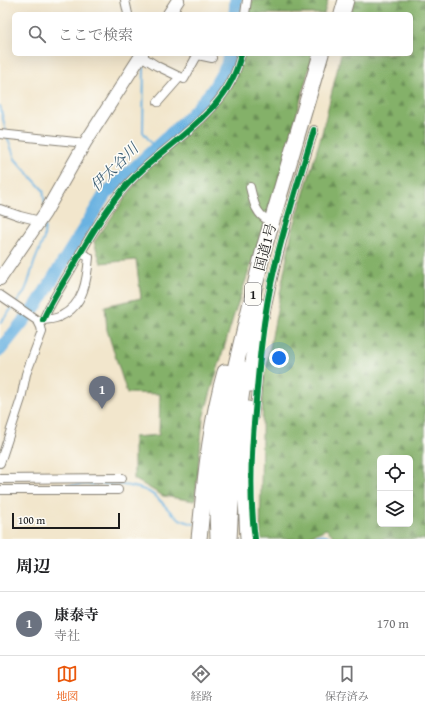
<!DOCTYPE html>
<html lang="ja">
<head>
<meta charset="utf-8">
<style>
	:root { --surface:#fff; --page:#f2f2f2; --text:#202124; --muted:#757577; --line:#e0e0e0; --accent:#ea580c }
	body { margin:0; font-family:"Gentium Book Plus","Noto Serif JP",serif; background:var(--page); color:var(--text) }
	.controls { position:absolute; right:12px; bottom:12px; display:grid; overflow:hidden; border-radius:6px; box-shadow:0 4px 16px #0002 }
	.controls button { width:36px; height:36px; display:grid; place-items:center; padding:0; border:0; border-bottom:1px solid var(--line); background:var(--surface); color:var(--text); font:20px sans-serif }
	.scale { position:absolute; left:12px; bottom:10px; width:108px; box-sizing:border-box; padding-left:4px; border:2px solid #1c1c1c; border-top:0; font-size:11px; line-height:14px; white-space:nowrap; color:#1c1c1c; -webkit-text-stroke:3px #fdfcf7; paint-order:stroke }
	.you { position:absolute; left:279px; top:358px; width:14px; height:14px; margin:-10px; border:3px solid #fff; border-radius:50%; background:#1a73e8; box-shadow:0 0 0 6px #1a73e833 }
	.badge { display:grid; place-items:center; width:26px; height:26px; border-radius:50%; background:var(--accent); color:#fff; font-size:13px; font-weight:700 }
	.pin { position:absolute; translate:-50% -33px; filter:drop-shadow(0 1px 2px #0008) }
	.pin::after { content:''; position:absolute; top:21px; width:14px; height:12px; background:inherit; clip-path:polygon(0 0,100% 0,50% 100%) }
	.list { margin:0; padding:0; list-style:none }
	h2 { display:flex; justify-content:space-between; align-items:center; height:52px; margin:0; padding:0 16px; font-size:17px }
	h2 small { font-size:13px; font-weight:400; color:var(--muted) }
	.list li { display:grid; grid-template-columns:26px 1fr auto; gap:12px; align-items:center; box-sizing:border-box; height:64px; padding:0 16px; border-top:1px solid var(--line) }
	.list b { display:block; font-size:15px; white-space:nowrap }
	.list p { margin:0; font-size:13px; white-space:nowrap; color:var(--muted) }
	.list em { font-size:13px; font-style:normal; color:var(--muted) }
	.icon { flex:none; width:22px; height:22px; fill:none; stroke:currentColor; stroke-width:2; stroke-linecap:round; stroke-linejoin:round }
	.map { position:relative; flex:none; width:425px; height:539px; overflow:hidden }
	.search { position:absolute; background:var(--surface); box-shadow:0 4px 16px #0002; left:12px; right:12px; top:12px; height:44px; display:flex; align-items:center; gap:10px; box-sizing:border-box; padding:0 14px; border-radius:6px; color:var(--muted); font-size:15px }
	.sheet { height:116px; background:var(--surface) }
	nav { display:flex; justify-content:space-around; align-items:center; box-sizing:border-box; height:56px; border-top:1px solid var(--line); background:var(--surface); font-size:11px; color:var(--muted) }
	nav a { display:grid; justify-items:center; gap:2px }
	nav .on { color:var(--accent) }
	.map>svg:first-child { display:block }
	.forest { fill:url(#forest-firs); stroke:#506642; fill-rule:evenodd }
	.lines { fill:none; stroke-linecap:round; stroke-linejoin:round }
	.stream { stroke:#6ab2e1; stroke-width:2 }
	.river { stroke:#6ab2e1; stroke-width:13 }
	.street-casing { stroke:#878174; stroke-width:10 }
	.secondary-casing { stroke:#878174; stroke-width:14 }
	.highway-casing { stroke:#878174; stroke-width:17 }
	.street { stroke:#fff; stroke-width:8 }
	.secondary { stroke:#fff; stroke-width:12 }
	.highway { stroke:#fff; stroke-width:15 }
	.cycleway-casing { stroke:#fdfcf7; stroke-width:8 }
	.cycleway { stroke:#00873e; stroke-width:6 }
	.labels { text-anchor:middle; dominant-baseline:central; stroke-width:3; stroke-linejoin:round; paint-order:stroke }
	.shield { fill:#fdfcf7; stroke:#605f5e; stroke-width:1 }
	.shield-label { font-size:13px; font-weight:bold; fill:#1c1c1c }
	.street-label { font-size:14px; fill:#1c1c1c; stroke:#fdfcf7 }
	.water-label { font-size:15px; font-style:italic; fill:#3f6075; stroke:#fdfcf7 }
</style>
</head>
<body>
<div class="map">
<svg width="425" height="539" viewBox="0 0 425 539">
	<defs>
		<pattern id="forest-firs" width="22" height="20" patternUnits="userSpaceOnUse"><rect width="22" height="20" fill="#84b169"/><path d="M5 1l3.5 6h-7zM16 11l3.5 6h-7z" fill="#6b8f56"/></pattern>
	</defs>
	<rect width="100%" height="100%" fill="#fdfcf7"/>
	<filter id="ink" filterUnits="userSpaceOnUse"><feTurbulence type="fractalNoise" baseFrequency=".025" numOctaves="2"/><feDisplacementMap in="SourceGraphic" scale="8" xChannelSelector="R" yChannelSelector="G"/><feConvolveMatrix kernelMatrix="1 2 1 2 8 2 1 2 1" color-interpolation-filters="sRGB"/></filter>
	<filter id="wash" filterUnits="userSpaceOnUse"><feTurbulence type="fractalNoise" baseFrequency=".012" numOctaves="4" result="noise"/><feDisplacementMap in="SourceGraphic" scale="16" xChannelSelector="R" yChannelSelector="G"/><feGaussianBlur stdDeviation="0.9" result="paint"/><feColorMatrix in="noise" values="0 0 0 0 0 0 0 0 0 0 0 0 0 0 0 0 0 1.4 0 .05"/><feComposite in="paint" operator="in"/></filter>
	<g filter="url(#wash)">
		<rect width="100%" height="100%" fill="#f2e6cc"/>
		<path class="forest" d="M252,0H328L324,14H249Z
			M354,0H425V539H337L326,529L303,539H260L263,384L291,236L322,133L341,54H411V14H351ZM380,458H410V524H380Z
			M237,54H313L276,191L233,318L203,418L195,501L163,496L134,479V437L159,435L160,394L127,393L107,330L105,306L141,298L136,260L101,263L94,242L147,167L197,123L232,75Z"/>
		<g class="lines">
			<path class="stream" d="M144,63L143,132L155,148
				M0,106L6,132
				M7,136L15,159L43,190L45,204
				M16,303L24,293L28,283L34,263L44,238L45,222
				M0,323L13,307
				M51,486C76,485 127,480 149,492C163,500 166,510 177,517C181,521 188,522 194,524
				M310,539C319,535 324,532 333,539"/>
			<path class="river" d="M235,14L236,0
				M0,350L38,303L104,196L190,116L212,91L227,65L229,54"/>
		</g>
	</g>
	<g filter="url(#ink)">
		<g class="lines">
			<g class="street-casing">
				<path id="street" d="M125,0L128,14
					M245,14L247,0
					M198,55L212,58
					M141,56L157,66L184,79L198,54
					M158,102L180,77
					M0,134L85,143
					M250,187C253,199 255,214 268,220
					M0,209L20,216L40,221
					M0,295L38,321L41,327L42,332L26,374L21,399L0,463
					M265,316C277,253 295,192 314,130
					M43,320C50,304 60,288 69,273C85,245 100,218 120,193C157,146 228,118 241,54
					M39,321C46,319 54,320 61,316C84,305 87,280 89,257L80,253
					M254,418L258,378
					M0,479L122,478
					M0,490H118"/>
			</g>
			<g class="secondary-casing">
				<path id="secondary" d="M169,14L178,0
					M0,279L45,213L85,143L142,54"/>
			</g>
			<g class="highway-casing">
				<path id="highway" d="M342,14L346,0
					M251,384L259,306
					M199,539C205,483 209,427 225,372
					M218,539L217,512L221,447L230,390L264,248L321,54
					M229,539L234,448L245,369
					M248,539L245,478V443L248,409"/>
			</g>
			<use href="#street" class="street"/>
			<use href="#secondary" class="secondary"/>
			<use href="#highway" class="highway"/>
			<g class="cycleway-casing">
				<path id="cycleway" d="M43,320C50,304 60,288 69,273C85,245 100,218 120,193C157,146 228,118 241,54
					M255,539C249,497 251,454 255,412C259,364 263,316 274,270C285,223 300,176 314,130"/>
			</g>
			<use href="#cycleway" class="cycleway"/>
		</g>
	</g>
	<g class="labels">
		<rect class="shield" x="245" y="283" width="16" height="22" rx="3"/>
		<g class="shield-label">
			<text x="253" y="294">1</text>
		</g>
		<g class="street-label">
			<text transform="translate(265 247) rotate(-75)">国道1号</text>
		</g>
		<g class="water-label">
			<text transform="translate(114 167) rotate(-45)">伊太谷川</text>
		</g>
	</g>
</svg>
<div class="controls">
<button><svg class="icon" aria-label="locate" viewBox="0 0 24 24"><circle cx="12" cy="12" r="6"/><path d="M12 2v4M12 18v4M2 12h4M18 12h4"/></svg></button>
<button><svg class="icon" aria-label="layers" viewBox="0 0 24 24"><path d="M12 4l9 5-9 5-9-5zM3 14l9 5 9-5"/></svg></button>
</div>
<div class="scale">100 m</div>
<div class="you"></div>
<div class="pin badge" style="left:102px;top:409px;background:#6b7280">1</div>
<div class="search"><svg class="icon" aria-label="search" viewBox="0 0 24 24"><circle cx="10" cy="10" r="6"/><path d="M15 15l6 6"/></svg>ここで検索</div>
</div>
<section class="sheet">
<h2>周辺<small></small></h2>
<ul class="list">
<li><span class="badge" style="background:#6b7280">1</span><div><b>康泰寺</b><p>寺社</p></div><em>170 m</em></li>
</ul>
</section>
<nav>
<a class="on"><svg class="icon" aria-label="map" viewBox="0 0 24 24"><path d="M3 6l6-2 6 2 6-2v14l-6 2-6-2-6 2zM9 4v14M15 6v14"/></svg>地図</a>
<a><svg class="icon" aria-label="directions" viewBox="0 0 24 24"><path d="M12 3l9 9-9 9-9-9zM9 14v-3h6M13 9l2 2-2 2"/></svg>経路</a>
<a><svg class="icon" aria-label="saved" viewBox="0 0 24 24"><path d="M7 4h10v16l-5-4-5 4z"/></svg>保存済み</a>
</nav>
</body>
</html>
